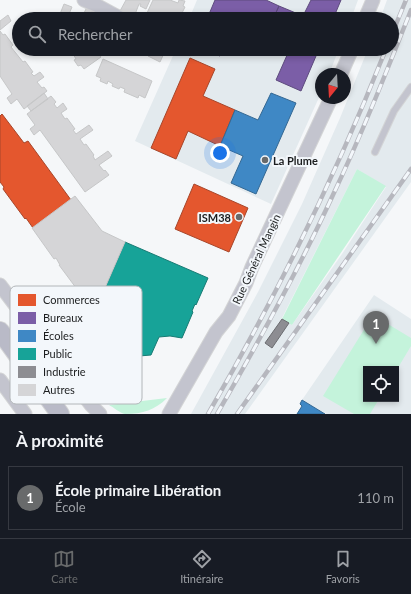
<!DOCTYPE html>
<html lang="fr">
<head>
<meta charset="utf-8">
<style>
	:root { --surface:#171b24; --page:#20242c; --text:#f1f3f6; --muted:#9ea1a6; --line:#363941; --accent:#686a6b }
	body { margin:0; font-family:Lato,sans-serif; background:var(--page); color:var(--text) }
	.controls { position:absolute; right:12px; bottom:12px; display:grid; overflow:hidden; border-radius:0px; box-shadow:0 2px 6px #0003 }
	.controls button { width:36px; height:36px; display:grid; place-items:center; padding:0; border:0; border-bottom:1px solid var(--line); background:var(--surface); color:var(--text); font:20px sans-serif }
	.compass { position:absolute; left:315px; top:68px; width:36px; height:36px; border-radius:50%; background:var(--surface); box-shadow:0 2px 6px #0003; rotate:198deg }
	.you { position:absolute; left:220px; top:153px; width:14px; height:14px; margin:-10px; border:3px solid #fff; border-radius:50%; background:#1a73e8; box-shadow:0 0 0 6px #1a73e833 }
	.badge { display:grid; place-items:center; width:26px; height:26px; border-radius:50%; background:var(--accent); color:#fff; font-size:13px; font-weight:700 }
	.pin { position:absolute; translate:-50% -33px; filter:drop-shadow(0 1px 2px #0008) }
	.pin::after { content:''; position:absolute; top:21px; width:14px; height:12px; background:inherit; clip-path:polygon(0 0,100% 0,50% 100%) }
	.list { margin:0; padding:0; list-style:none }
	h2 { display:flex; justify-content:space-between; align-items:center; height:52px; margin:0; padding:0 16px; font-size:17px }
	h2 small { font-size:13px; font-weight:400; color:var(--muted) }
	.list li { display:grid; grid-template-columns:26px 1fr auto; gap:12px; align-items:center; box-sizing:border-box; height:64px; margin:0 8px 8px; padding:0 8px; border:1px solid var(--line); border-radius:0px }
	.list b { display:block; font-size:15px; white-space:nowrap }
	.list p { margin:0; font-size:13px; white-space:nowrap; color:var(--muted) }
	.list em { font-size:13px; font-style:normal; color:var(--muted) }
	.icon { flex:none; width:22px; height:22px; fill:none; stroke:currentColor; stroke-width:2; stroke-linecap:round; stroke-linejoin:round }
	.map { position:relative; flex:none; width:411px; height:414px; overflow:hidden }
	.search { position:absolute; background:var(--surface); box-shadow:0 2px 6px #0003; left:12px; right:12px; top:12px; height:44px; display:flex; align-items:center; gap:10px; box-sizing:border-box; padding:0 14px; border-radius:22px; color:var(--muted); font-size:15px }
	.sheet { height:124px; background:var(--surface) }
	nav { display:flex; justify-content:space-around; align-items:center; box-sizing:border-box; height:56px; border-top:1px solid var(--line); background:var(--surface); font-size:11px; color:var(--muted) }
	nav a { display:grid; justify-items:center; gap:2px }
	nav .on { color:var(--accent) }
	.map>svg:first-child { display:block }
	.built { fill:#e3eaee; fill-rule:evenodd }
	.green { fill:#c4f3db }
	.shops { fill:#e4572e; stroke:#a8462a }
	.offices { fill:#7b5ea7; stroke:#5e4b7e }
	.schools { fill:#3f88c5; stroke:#346893 }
	.public { fill:#17a398; stroke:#187b74 }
	.industry { fill:#8d8d92; stroke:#6b6c70 }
	.building { fill:#d5d5d7; stroke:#c6c7c8 }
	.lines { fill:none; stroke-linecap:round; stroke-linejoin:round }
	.service-casing { stroke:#d3d4d5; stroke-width:8 }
	.minor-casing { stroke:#d3d4d5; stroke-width:15 }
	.secondary-casing { stroke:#d3d4d5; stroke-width:20 }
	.service { stroke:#c3c4ce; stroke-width:6 }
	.minor { stroke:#c3c4ce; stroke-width:13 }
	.secondary { stroke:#b9bac7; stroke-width:18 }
	.rail-casing { stroke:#b6b7be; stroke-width:4.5 }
	.rail { stroke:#f3f7fb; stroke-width:3; stroke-dasharray:9; stroke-linecap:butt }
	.poi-dot { fill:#686a6b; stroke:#f3f7fb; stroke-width:1.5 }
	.labels { text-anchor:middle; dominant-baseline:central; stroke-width:4; stroke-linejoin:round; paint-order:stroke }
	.poi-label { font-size:11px; font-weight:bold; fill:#1c1e1f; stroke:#f3f7fb; text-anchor:start }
	.street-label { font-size:11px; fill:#1c1e1f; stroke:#f3f7fb }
	.key { fill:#f3f7fb; stroke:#b2b6b9; stroke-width:1 }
	.key-label { font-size:11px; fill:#1c1e1f }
</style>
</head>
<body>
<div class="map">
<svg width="411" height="414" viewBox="0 0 411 414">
	<rect width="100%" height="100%" fill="#f5f7f9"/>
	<path class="built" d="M197,0H358L351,19H189Z
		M387,0H411V182L245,414H191L258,292L302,204L340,118L368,49H392V19H380ZM357,169L386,187L342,254L292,325L282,318Z
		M176,49H339L329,74H321V93L271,204L135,141Z
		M374,295L411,319V414H326L302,400ZM366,369H396V399H366Z"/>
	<path class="green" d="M357,169L386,186L292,325L282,319Z
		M373,315L411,338V346L396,371V369H366V399H379L370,414H354L323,396Z
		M167,398C155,410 143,414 125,414C120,413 113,407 109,405Z"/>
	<path class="shops" d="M190,58L215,69L203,96L235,110L220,146L188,131L176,159L151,148Z
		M2,114L24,143L28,141L71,200L33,228L26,218L25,219L3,189L4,187L0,182V116Z
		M194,184L248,208L229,252L175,229Z"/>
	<path class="offices" d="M215,0H266L279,6L273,19H207Z
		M311,0H341L333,19H273L279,6L303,16Z
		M205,49H224L220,56Z
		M280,49H319L301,91L276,80L288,53Z"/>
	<path class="schools" d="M271,93L296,103L256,194L231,183L243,156L220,146L235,110L258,120Z
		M302,400L325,414H297L302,406L300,404Z"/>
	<path class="public" d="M125,242L208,278L196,305L195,304L192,311L193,312L182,338L170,336L159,337L151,355L127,357L113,337L110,332H109L94,313Z"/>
	<path class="industry" d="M282,319L289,323L272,348L265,343Z"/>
	<path class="building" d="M126,0H150L146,9L140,6L141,4H139L134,17L120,11Z
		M153,0H170L178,3L179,0L185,1L183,6L185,7L179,19H155L157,15H155L154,16L147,13Z
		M64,4L72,7L69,14L73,19H58Z
		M87,7L93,10L89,19H81Z
		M8,15L11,21L0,30V21Z
		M0,31L3,35L5,34L13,45L11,47L23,62L25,61L33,72L31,73L34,76L40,72L44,77L37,82L42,88L44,87L47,91L24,109L17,99L11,104L7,98L12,94L0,76Z
		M67,49H95L101,57L84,69L81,65L78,66L74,60L76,59L73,54L70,55L66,50Z
		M151,49H166L160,62L148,56Z
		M103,59L152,81L145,98L139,95L138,98L124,92L125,89L120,87L119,89L112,86L113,84L108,81L107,84L100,81L101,78L96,76Z
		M44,93L48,99L31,111L27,106Z
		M51,96L56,102L54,104L57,108L63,103L67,109L61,113L65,119L67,118L75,129L73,130L76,134L89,125L93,130L80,139L84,145L86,144L94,155L93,156L95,160L108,151L112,156L99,165L104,171L105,170L109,175L85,192L40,130L34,135L30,129L35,125L27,114Z
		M75,196L102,231L125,242L94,313L93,310L94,309L90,303L88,304L59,265H60L56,258L54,259L32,228Z"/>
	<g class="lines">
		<g class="service-casing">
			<path id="service" d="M375,152L394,111L411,87"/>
		</g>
		<g class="minor-casing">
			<path id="minor" d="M84,0L96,5L122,19
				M365,19L373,0
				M341,74L352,49
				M0,285L91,405L100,414
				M0,380L25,414
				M169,414L216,332L229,316L246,283L252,267L331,98"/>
		</g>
		<g class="secondary-casing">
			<path id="secondary" d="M0,331L60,414"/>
		</g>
		<use href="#service" class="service"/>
		<use href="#minor" class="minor"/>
		<use href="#secondary" class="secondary"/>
		<g class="rail-casing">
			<path id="rail" d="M392,34L406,0
				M208,414C276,297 336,175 386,49
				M217,414C258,343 298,271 332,197C361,136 386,73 411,10
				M237,414L411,169"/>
		</g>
		<use href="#rail" class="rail"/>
	</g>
	<g class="poi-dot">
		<circle cx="265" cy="160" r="4"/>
		<circle cx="239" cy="217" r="4"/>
	</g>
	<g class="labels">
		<g class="poi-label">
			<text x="273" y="160">La Plume</text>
			<text x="231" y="217" text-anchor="end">ISM38</text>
		</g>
		<g class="street-label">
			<text transform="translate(256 259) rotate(-65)">Rue Général Mangin</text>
		</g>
	</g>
	<rect x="10" y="286" width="132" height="118" rx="6" class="key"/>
	<rect x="18" y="294" width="18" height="12" fill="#e4572e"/>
	<rect x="18" y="312" width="18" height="12" fill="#7b5ea7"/>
	<rect x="18" y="330" width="18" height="12" fill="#3f88c5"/>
	<rect x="18" y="348" width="18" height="12" fill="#17a398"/>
	<rect x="18" y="366" width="18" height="12" fill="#8d8d92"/>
	<rect x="18" y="384" width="18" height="12" fill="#d5d5d7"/>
	<g class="key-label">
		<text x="43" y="304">Commerces</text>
		<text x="43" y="322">Bureaux</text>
		<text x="43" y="340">Écoles</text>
		<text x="43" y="358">Public</text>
		<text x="43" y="376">Industrie</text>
		<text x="43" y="394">Autres</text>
	</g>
</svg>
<div class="controls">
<button><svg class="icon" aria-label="locate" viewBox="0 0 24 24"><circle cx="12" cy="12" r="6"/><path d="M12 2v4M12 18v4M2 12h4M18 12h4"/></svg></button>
</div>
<svg class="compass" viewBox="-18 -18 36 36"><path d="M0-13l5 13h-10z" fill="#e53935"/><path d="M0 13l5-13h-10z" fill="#9ea1a6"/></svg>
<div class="you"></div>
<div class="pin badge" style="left:376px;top:344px">1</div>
<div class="search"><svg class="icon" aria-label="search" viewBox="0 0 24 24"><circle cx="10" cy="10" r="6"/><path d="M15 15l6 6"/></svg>Rechercher</div>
</div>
<section class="sheet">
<h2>À proximité<small></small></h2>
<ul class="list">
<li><span class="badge">1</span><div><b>École primaire Libération</b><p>École</p></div><em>110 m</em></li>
</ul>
</section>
<nav>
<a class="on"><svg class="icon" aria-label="map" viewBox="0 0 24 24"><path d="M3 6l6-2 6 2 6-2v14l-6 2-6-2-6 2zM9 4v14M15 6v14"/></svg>Carte</a>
<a><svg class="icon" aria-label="directions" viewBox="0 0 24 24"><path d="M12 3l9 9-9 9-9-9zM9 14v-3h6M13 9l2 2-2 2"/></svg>Itinéraire</a>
<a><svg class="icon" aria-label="saved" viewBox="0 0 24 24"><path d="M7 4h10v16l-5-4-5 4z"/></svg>Favoris</a>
</nav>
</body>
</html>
